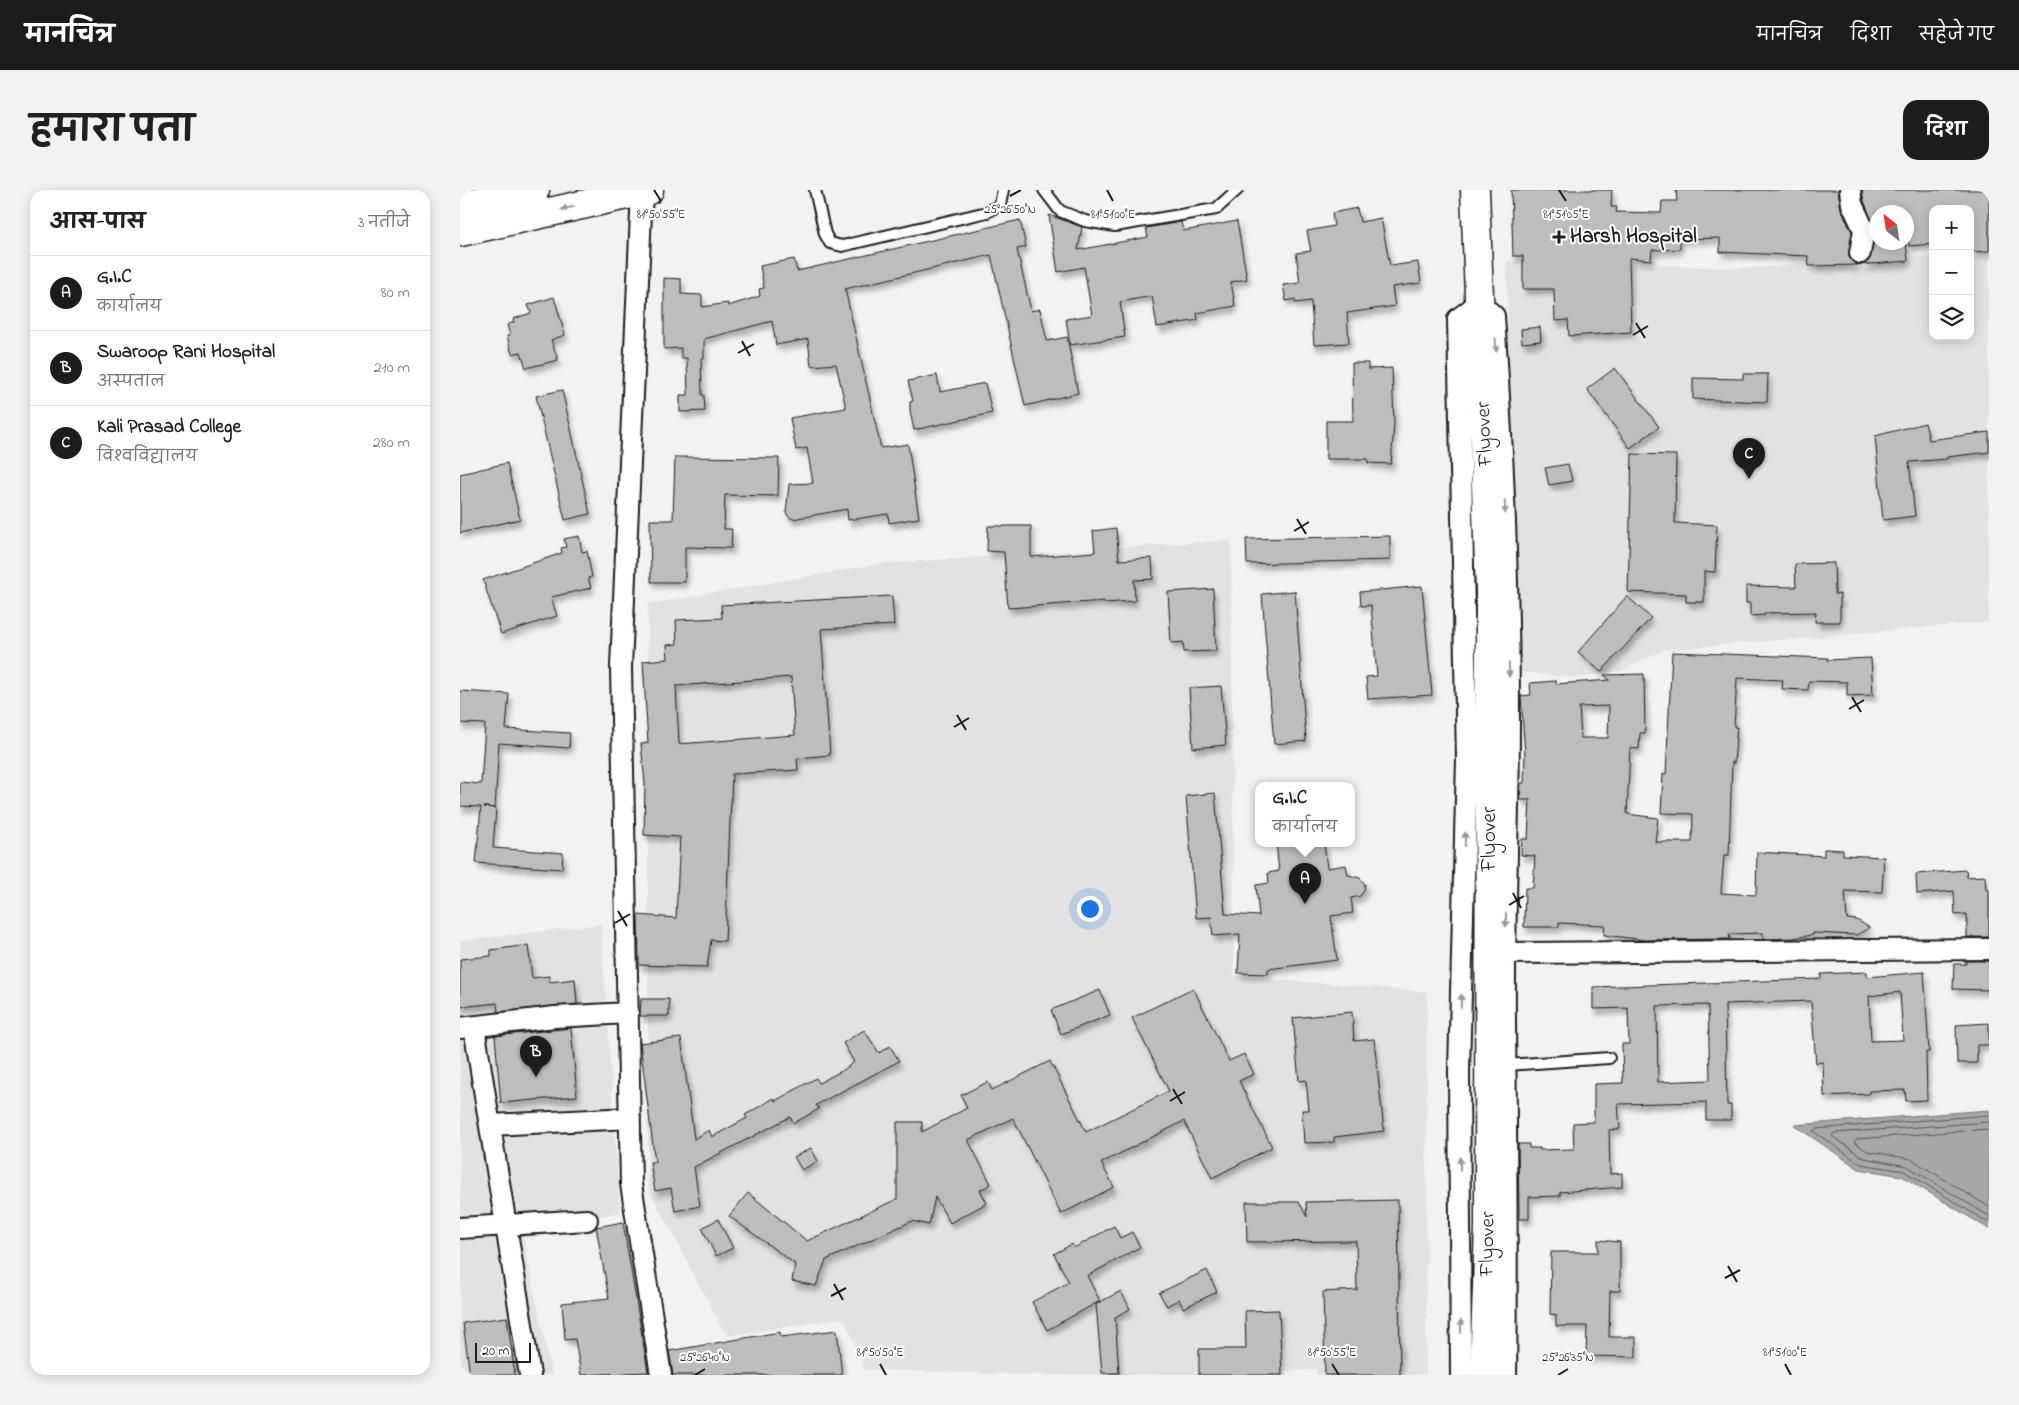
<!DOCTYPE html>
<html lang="hi">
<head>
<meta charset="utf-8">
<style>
	:root { --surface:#fff; --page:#f2f2f2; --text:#202124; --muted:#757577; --line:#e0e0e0; --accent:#1c1c1c }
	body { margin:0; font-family:"Indie Flower","Playpen Sans Deva",sans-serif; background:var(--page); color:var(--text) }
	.controls { position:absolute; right:15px; top:15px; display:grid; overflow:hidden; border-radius:10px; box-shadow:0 2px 12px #0003 }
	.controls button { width:45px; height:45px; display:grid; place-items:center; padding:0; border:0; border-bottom:1px solid var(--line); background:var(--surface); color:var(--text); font:25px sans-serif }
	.compass { position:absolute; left:1409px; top:15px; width:45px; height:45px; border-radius:50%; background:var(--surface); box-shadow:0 2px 12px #0003; rotate:330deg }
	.scale { position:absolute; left:15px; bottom:12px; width:56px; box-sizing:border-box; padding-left:5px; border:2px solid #1c1c1c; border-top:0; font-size:14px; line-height:18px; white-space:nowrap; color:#1c1c1c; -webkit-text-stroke:4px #fff; paint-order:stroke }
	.you { position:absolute; left:629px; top:718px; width:18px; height:18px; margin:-12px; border:4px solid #fff; border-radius:50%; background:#1a73e8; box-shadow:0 0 0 8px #1a73e833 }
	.badge { display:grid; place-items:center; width:32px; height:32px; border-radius:50%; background:var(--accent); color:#fff; font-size:16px; font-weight:700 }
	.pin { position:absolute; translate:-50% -41px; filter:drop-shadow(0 1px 2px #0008) }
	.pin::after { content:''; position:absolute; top:26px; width:18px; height:15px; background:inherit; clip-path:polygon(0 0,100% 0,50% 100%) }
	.popup { position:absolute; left:795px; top:592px; width:100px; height:65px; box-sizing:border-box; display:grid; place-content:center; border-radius:10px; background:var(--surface); filter:drop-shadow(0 1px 4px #0005); font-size:16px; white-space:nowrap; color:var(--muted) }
	.popup b { font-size:19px; color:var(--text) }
	.popup::after { content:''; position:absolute; left:50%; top:100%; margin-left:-10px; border:10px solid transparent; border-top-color:var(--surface) }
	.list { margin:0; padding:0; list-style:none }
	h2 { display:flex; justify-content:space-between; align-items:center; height:65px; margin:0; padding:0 20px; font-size:21px }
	h2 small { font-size:16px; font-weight:400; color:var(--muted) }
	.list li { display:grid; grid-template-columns:32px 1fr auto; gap:15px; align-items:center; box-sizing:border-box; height:75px; padding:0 20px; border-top:1px solid var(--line) }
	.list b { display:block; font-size:19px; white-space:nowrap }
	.list p { margin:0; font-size:16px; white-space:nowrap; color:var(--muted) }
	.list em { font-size:16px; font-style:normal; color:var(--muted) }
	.icon { flex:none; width:28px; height:28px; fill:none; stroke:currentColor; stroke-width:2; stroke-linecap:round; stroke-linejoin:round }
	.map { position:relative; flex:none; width:1529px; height:1185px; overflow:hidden; border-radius:15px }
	header { display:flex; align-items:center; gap:30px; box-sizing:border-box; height:70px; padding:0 25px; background:var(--accent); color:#fff }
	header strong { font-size:24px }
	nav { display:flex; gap:28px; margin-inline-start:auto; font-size:18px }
	.intro { display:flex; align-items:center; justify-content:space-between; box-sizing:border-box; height:120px; padding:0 30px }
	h1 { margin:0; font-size:35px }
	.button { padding:12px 22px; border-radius:15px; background:var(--accent); color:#fff; font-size:18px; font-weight:700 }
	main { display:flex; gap:30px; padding:0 30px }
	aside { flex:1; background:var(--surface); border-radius:15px; box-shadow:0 2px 12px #0003 }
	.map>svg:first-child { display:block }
	.built { fill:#e2e2e2 }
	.water { fill:#a8a8a8; stroke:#707070 }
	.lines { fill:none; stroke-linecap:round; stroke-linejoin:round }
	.shore { stroke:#545454; stroke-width:1 }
	.building { fill:#bdbdbd; stroke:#1c1c1c; fill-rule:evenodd; filter:url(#shadow) }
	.lane-casing { stroke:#1c1c1c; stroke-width:14 }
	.street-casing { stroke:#1c1c1c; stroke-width:24 }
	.secondary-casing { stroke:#1c1c1c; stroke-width:31 }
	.primary-casing { stroke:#1c1c1c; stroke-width:31 }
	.lane { stroke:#fff; stroke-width:10 }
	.street { stroke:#fff; stroke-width:20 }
	.secondary { stroke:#fff; stroke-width:28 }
	.primary { stroke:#fff; stroke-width:28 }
	.oneway { fill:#999 }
	.ticks { fill:none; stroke:#1c1c1c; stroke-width:2 }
	.poi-dot { fill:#1c1c1c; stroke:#fff; stroke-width:2 }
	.labels { text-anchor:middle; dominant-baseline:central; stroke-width:4; stroke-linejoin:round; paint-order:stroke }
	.poi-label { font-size:21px; font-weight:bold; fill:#1c1c1c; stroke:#fff; text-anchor:start }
	.street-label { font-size:21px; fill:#1c1c1c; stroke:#fff }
	.ticks-label { font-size:12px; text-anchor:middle; fill:#1c1c1c; stroke:#fff; stroke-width:4; stroke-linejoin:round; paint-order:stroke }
</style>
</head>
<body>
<header>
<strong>मानचित्र</strong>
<nav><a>मानचित्र</a><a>दिशा</a><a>सहेजे गए</a></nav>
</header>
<div class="intro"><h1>हमारा पता</h1><a class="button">दिशा</a></div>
<main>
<aside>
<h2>आस-पास<small>3 नतीजे</small></h2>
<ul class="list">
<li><span class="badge">A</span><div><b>G.I.C</b><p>कार्यालय</p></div><em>80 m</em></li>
<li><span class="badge">B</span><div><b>Swaroop Rani Hospital</b><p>अस्पताल</p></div><em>210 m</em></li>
<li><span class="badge">C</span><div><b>Kali Prasad College</b><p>विश्वविद्यालय</p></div><em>280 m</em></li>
</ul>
</aside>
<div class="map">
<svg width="1529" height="1185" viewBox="0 0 1529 1185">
	<defs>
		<filter id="shadow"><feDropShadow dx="3" dy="5.5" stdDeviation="2.5" flood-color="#0004"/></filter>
	</defs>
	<rect width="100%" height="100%" fill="#f2f2f2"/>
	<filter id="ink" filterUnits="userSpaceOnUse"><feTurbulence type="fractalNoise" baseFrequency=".02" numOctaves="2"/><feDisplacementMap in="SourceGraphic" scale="10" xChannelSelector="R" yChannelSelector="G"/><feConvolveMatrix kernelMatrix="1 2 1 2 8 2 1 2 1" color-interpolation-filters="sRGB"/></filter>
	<g filter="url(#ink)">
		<path class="built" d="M1400,63L1473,66V146H1510V67H1529V432L1204,460L1161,481L1117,488L1051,481L1047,71L1289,78L1317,77Z
			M771,350L774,786L967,802L966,1185H857L856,1179L771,1185H577L405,1180L384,1128L266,1146L188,997V414L418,374Z
			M141,734L160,1022L62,1043L92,1185H0V751Z"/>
		<path class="water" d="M1529,920V1039L1442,986L1399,979L1334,935Z"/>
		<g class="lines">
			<path class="shore" d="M1529,925L1356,939L1353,941L1401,974L1444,981L1529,1033
				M1529,932L1374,943L1372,946L1404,968L1447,976L1529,1026
				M1529,939L1397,949L1394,952L1407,961L1451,969L1529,1017"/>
		</g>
		<path class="building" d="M1051,0H1152L1151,17H1157L1156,22L1201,23L1202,11H1217L1216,0H1378L1381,19L1392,42L1389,67L1398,75L1349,76L1348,66L1260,62V48L1220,49V59L1192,60L1191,70L1169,68L1171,142L1109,146L1108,130L1095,131L1094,99H1063V66H1053Z
			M1402,0H1529V61L1512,62L1511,19H1473V54L1449,56L1446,22H1416V52H1446L1448,71L1400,75L1409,70L1416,42L1404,11Z
			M897,18L900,32L921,28L930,76L958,72L961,93L932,97L935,116L887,123L889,153L854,155L851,111L835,113V109L826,111L823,95L840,93L836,63L851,61L847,41L874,36L872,23Z
			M589,25L622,37L618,60L688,47L686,38L721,32L723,41L777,31L787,89L771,92L775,116L737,123L738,130L697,137L692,106L660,112L665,147L610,155L606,129L632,125L624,77L598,82Z
			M560,30L566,57L557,59L571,121L580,119L587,151L607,147L618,203L565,216L531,65L385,99L421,258L448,254L459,328L429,333L428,324L388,330L387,319L333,329L329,327L326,323L329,294L353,293L347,258L336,260L330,228L386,218L376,174L351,176L348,149L316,155L312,131L244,149V168H241L242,205H244L245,221L220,222V205H228L227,168H221V158L204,159V88L221,89V104L242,105V117L268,113V116L300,106L299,99L304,98L300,76L334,69L337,81Z
			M94,107L105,145L91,150L98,170L66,178L61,162L52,164L47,146L50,145L47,135L54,132L53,129L71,123L68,115Z
			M1080,137L1081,151L1062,153L1061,139Z
			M892,173H908V179L932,178L934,234L931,274L908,273V269H866V231H893Z
			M1155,178L1199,237L1170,258L1127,199Z
			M1283,184H1308L1307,212L1233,209V188L1283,189Z
			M477,185L480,202L525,193L532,223L454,240L450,221V212L453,211L448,191Z
			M102,200L130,324L105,330L76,206Z
			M1465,233L1469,250L1529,242V262L1487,267V269L1449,272L1455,326L1423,330L1415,246Z
			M1172,264L1216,265L1215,333L1257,335L1255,382L1244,381V412H1226V404L1168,402Z
			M215,267L319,268L318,306L265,305L264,339H272L271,358L225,357V392H191L190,330H213Z
			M47,273L60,329L0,343V284Z
			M1108,274L1112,291L1089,295L1085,278Z
			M528,336H571V367L635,362L633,341L656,338L659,370L692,368L693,389L674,390L675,411L644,413V411L548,418L544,362L527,361Z
			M119,346L122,362L127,361L132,387L128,388L131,398L91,407L97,426L41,444L23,390L102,363L101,358L106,357L104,349Z
			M930,346V370L787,374L786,349Z
			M1374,373L1375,404H1380V432H1355L1356,422L1305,423V425L1290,426V413H1286V396L1336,397L1335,374Z
			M962,396L972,505L908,509L906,487L917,486L911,415L901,416L900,402Z
			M753,399L756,461L724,462L723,452L711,453L708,402Z
			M835,401L846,551L814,554L802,404Z
			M432,406L434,435L361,439L370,565L337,568L338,580L272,584L265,751L251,750L247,777L179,775L178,725L216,728L220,647L184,645L185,593L181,554L188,553L183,471L208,469L207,455L217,454L216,430L262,428L261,415ZM331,487L335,545L219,554L216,496Z
			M1167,406L1191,428L1141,482L1118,462Z
			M1212,462L1368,468L1367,470L1411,468L1413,505L1387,506V492L1349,491L1348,500L1322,499L1323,490L1277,488L1274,537H1277L1274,573L1272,572L1269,665H1264L1261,703L1296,705L1297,662L1364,666V659L1383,660V665L1424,667L1422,702L1385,701L1387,729L1397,730L1410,738L1396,745L1353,743V745L1333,748L1303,749V743L1269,744L1270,749L1185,750L1144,745L1145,735L1099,733V737H1064L1065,698H1073L1075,666L1061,665L1062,649H1068L1070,610H1060L1061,593H1064L1065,565L1061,506L1071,505L1070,493L1096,491V494L1150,490L1144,485L1184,484L1185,543H1180L1179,559L1170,558L1167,624L1198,628L1195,652H1232L1233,624L1201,623L1203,584H1206ZM1149,516L1148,548H1121L1119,517Z
			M761,496L766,555L733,558L729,498Z
			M0,501L49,504L46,539L110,543L109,558L39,553L35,618L24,617L36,618L33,658L103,663L102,679L16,673L21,617L0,616V592L21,594L25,534L0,533Z
			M755,603L765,724L799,726L796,695L809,693L808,683L819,681L816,653H864L867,678L886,675L888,685L900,688L905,694L904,701L900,706L891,708L893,723L871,726L877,770L808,779V784L778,783L780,744L753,746L751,727L736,728L726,606Z
			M1506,680L1507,687L1525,686L1526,700H1529V747H1507V724L1495,725L1494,701L1457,704L1456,684Z
			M68,755L72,788L89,786V792L115,789L117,814L38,822L37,813L0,817V769L31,766V760Z
			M1506,771H1529V800L1493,799L1494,774H1506Z
			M1407,782V787L1464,782L1469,862H1466L1467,910L1446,911L1445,900L1409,901V904L1364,906L1363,872L1356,873L1351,811L1265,814L1267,915H1271V930H1246V912L1158,914L1160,939L1149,940L1150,984L1162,983V997L1100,1002V1006L1069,1007V1029H1059L1058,954H1069V958H1080V960L1114,959L1113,933L1134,932V894L1163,893L1162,854H1169L1168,818L1133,819V797L1361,789V784ZM1440,802L1443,850L1411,851L1409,806ZM1248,815L1250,890L1198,892L1197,816Z
			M733,798L769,871L784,864L794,884L779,891L812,957L752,988L724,931L641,973L654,997L601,1024L553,928L508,950L531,994L520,1000L527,1013L490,1033L475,1007L469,1035L452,1031L366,1070L356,1096L332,1091L335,1074L269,1026L288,1003L347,1051L437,1009V932H462V942L507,918L501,905L528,892L532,900L590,871L626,942L709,901L672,828Z
			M640,800L650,825L601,844L591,820Z
			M181,809H209V826H180Z
			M892,822L894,851L914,849L924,941L874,947V952L844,953L842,920H849L846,890L839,891L833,828Z
			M1529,833V855H1517V873H1497L1496,835Z
			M111,838L117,906L41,913L35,846Z
			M404,840L419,863L430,856L439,871L356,915L359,919L334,933L330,927L234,977L240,1016L215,1021L211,998L195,1001L190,972H195L180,853L221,848L234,949L249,940L252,947L287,928L285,925L314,908L315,911L356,888L359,893L385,879L394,872L383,853Z
			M351,958L358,971L342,980L334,967Z
			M938,1010L940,1185H865L863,1102L897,1100L896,1051L787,1052L786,1012H839L847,1027L846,1012Z
			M258,1029L273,1058L256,1066L242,1038Z
			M163,1032L188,1182L121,1185L115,1149L105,1150L102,1113L149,1108L136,1037Z
			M654,1036L660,1048L672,1042L680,1057L627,1086L640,1111L587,1140L572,1112L609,1092L594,1064L612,1054L614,1058Z
			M1138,1050L1160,1052V1101H1150L1149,1147H1176V1167L1126,1166L1127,1136H1096V1125L1090,1124L1091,1062H1138Z
			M747,1080L757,1102L723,1118L719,1109L707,1116L699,1103Z
			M661,1101L670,1119L655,1127L659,1183H642L636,1114Z
			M819,1120L822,1185H739V1159H786L785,1121Z
			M47,1127L55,1185H10L3,1133Z
			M377,1140L382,1185H213L209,1161L320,1142L321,1147Z"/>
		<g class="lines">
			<g class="lane-casing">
				<path id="lane" d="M355,0L365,44L370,53L382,56L527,22L540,15L543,0
					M584,0L600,21L625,31L655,36L756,19L777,0
					M1046,875L1149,868"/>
			</g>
			<g class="street-casing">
				<path id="street" d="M182,0L161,477L171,994L201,1185
					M1390,0L1392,14L1404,40L1400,63
					M1045,763L1529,759
					M14,837L70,1185
					M0,838L95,827L168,823
					M30,935L170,928
					M0,1038L127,1030
					M1001,1185L999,881L1007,569L998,129L1019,113L1034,126C1043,260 1049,395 1049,530C1049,629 1044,729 1045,828C1046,947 1048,1066 1046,1185"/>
			</g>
			<g class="secondary-casing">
				<path id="secondary" d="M0,15L75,0
					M0,42L189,0"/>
			</g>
			<g class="primary-casing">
				<path id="primary" d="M1015,0L1030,401L1029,1036L1024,1185"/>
			</g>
			<use href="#lane" class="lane"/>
			<use href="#street" class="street"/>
			<use href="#secondary" class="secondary"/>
			<use href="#primary" class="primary"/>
		</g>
		<defs><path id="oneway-solid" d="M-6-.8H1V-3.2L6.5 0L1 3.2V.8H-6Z" transform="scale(1.25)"/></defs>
		<g class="oneway">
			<use href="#oneway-solid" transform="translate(108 18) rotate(168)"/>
			<use href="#oneway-solid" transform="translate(1036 155) rotate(86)"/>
			<use href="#oneway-solid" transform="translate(1045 317) rotate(88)"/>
			<use href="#oneway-solid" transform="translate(1049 480) rotate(89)"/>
			<use href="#oneway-solid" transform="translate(1005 649) rotate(-88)"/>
			<use href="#oneway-solid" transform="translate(1046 730) rotate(91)"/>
			<use href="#oneway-solid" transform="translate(1001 811) rotate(-88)"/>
			<use href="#oneway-solid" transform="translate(1000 974) rotate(-90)"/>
			<use href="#oneway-solid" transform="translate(1001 1136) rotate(-90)"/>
		</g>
	</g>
	<path class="ticks" d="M194,0L201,11M647,0L653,11M1099,0L1106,11M550,6L561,0M1176,133L1185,148M1173,145L1188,136M282,151L290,166M278,163L294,154M837,329L846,344M834,341L849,332M1392,507L1401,522M1389,519L1404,510M497,525L506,540M494,537L509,528M1053,703L1061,718M1049,715L1064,706M158,721L167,736M155,733L170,724M713,899L722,914M710,911L725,902M1268,1076L1277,1092M1265,1088L1280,1080M374,1094L383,1110M371,1106L386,1098M420,1174L426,1185M872,1174L879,1185M1325,1174L1331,1185M235,1185L245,1179M1098,1185L1108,1179"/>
	<path class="poi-dot" d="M1096.5 39.5h5v5h5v5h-5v5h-5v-5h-5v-5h5z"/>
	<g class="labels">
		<g class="poi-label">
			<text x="1110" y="47">Harsh Hospital</text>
		</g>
		<g class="street-label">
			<text transform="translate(1025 244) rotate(-92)">Flyover</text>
			<text transform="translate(1030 649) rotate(-90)">Flyover</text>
			<text transform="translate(1028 1054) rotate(-89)">Flyover</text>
		</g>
	</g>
	<g class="ticks-label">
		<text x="550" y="23">25°26'50"N</text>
		<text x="201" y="28">81°50'55"E</text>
		<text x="653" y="28">81°51'00"E</text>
		<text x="1106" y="28">81°51'05"E</text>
		<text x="420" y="1166">81°50'50"E</text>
		<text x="872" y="1166">81°50'55"E</text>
		<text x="1325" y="1166">81°51'00"E</text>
		<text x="245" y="1171">25°26'40"N</text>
		<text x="1108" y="1171">25°26'35"N</text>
	</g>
</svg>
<div class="controls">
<button>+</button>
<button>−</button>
<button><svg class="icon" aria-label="layers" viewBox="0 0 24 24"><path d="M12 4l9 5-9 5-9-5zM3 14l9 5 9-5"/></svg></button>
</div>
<svg class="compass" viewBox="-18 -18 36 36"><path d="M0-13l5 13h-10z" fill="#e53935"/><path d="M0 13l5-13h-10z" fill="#757577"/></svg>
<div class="scale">20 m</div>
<div class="you"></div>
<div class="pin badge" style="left:845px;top:714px">A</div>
<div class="popup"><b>G.I.C</b>कार्यालय</div>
<div class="pin badge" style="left:76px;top:887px">B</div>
<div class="pin badge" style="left:1289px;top:289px">C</div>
</div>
</main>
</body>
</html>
